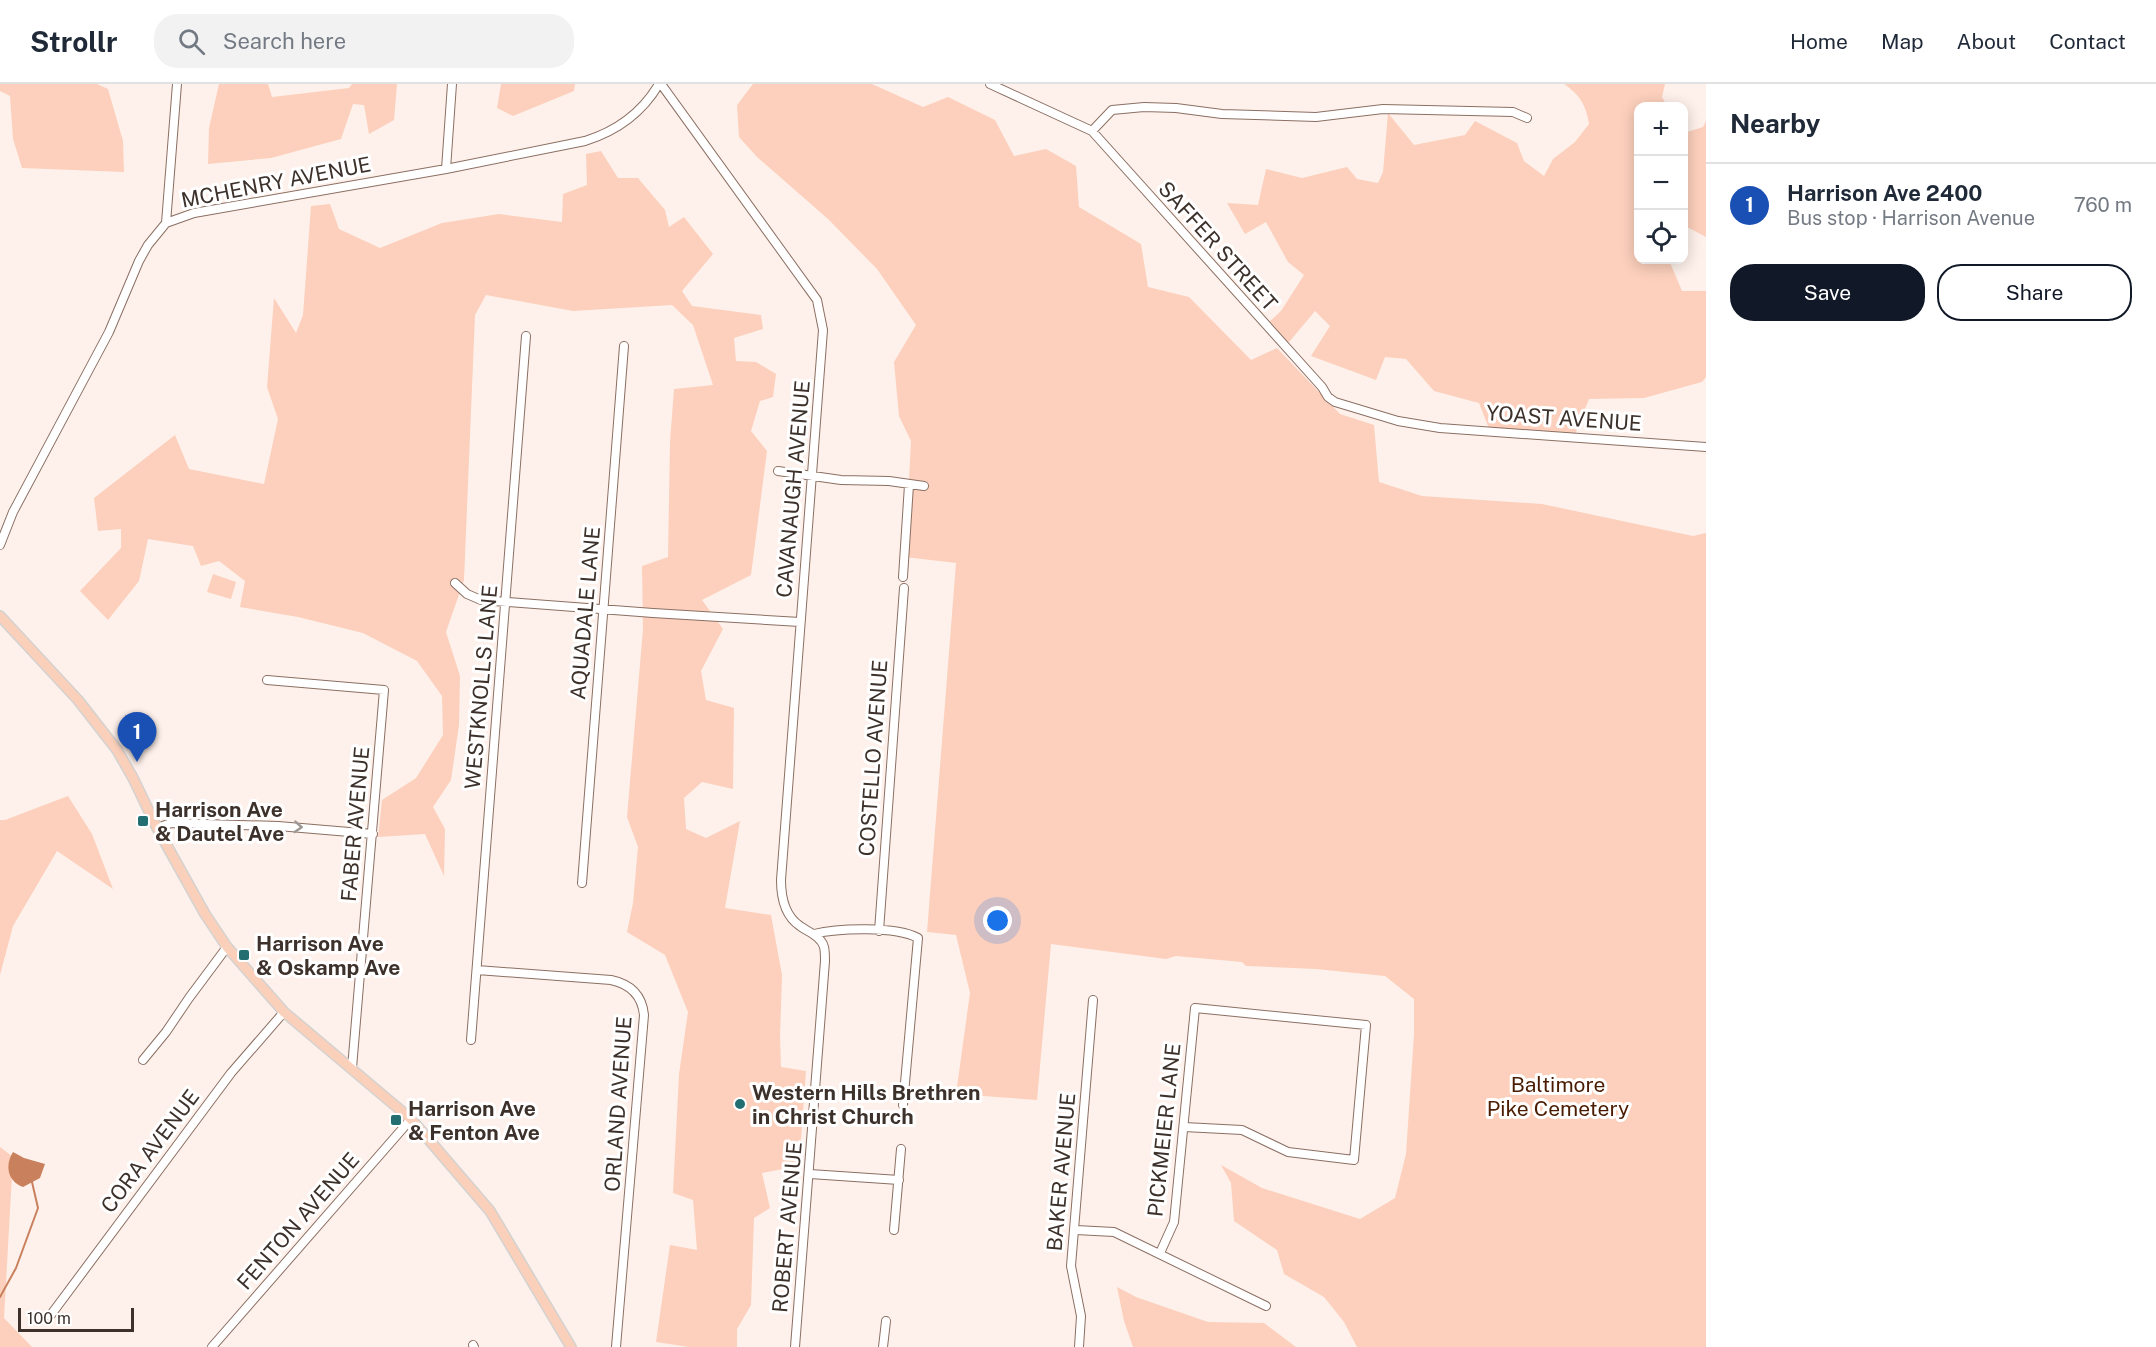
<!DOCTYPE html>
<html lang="en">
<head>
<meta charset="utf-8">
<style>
	:root { --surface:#fff; --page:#f2f2f3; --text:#1f2937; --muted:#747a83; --line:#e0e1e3; --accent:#111827 }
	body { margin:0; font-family:"Public Sans",sans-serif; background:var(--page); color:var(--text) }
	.controls { position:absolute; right:18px; top:18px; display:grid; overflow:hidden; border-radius:12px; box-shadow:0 3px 15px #0003 }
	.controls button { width:54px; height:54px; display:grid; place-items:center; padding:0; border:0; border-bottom:2px solid var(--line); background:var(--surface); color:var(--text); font:30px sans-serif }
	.scale { position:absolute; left:18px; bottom:15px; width:116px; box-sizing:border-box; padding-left:6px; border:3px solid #3d312b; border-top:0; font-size:16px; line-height:21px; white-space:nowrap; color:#3d312b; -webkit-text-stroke:4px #fff; paint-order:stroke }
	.you { position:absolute; left:998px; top:837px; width:21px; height:21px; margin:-15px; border:4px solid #fff; border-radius:50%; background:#1a73e8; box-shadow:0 0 0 9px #1a73e833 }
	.badge { display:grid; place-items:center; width:39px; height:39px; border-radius:50%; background:var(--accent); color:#fff; font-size:20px; font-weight:700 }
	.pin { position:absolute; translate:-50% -50px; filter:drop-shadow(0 2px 3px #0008) }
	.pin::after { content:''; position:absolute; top:32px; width:21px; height:18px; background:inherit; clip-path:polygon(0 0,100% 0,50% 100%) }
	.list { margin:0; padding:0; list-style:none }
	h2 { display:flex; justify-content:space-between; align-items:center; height:78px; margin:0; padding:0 24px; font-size:26px }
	h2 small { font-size:20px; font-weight:400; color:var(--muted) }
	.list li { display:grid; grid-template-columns:39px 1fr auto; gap:18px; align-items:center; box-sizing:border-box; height:84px; padding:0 24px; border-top:2px solid var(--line) }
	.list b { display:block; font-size:22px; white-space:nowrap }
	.list p { margin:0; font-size:20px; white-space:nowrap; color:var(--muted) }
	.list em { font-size:20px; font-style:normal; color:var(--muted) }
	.actions { display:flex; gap:12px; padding:18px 24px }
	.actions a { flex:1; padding:14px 0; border:2px solid var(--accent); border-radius:24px; text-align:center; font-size:21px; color:var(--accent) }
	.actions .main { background:var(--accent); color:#fff }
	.icon { flex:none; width:33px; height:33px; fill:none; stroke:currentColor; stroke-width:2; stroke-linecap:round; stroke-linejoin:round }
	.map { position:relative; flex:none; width:1706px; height:1263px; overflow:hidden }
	header { display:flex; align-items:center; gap:36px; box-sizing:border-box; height:84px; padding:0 30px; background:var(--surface); border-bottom:2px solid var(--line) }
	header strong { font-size:28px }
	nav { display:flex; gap:33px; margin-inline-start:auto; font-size:21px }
	.search { width:420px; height:54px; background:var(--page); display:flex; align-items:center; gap:15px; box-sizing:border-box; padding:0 21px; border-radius:24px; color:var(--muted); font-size:22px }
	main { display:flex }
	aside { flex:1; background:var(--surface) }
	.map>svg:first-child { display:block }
	.green { fill:#fcd0bc }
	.water { fill:#c9805c }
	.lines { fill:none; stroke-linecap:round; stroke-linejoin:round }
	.stream { stroke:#c9805c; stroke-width:2 }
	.minor-casing { stroke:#8b6f63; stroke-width:10 }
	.major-casing { stroke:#d4d2d0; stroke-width:12 }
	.minor { stroke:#fff; stroke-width:8 }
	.major { stroke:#fad0bb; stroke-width:9 }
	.oneway { stroke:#9e9895 }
	.poi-dot { fill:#236e71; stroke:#fff; stroke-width:2 }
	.labels { text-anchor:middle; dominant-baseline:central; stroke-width:6; stroke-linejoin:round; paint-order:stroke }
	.street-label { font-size:21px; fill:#3d312b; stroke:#fff }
	.poi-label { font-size:21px; font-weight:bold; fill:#3d312b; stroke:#fff; text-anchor:start }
	.park-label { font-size:21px; fill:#4b1c02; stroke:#fff }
</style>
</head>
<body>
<header>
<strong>Strollr</strong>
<div class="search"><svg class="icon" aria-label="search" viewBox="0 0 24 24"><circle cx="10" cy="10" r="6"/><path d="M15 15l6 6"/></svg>Search here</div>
<nav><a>Home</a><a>Map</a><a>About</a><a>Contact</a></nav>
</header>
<main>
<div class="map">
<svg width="1706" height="1263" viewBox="0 0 1706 1263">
	<rect width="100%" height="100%" fill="#fef1eb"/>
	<path class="green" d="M0,0H97L108,5L123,57L124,88L22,84L13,55L10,12L0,7Z
		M219,0H268L272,13L349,4L352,0H397L394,36L369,50L364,21L353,20L341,55L271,74L208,80L209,44Z
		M501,0H575L574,7L513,32L497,24Z
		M753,0H872L923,23L948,13L995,36L1014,72L1046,65L1076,82L1079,123L1141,160L1148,203L1189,213L1251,276L1277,264L1340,330L1374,341L1379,398L1422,412L1542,420L1693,452L1706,449V1263H1357L1344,1238L1324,1213L1284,1190L1277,1166L1234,1137L1231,1099L1221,1081L1262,1104L1360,1135L1395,1114L1406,1070L1414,950V915L1385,892L1316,885L1246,882L1242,878L1176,872L1166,875L1051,860L1037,1016L956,1010L970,909L956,851L927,848L956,479L905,473L911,357L899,332L894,278L916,241L877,185L828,135L757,73L739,53L737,21Z
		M1564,0H1665L1662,13L1667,22H1638V176H1669L1682,207H1706V293L1702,298L1644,314L1589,315L1574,353L1490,347L1479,319L1434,307L1406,275L1385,273L1376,296L1311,272L1330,242L1315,227L1290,257L1283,261L1265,242L1281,227L1304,191L1288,178L1266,138L1245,150L1227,119L1258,121L1266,85L1302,94L1347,83L1357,95L1378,99L1383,88L1388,29L1414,61L1465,51L1475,37L1517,59L1524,77L1544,92L1553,75L1575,58L1589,40C1586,21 1580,11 1564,0Z
		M1706,37V153L1687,143L1684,147V49L1703,43Z
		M601,67L618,94H638L665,126L669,143L684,133L713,170L682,207L692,222L761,231L763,245L734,254L736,277L756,278L776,290L773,313L760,317L751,347L767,367L751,491L702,516L723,545L701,587L706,616L734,624L733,705L702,698L684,714L686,745L706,754L740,737L725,824L771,831L782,891L780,953L781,983L806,987L799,1082L762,1089L770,1124L754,1134L751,1221L737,1245V1263H689L656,1258L670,1161L697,1166L693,1116L673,1109L679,990L688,928L665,871L627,848L633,819L638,763L627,733L643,545L642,482L668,473L670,358L674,305L713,301L693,241L672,221L573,227L486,211L475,231L464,496L446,548L460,592L459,641L451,696L433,723L445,745L444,792L425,750L378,753L382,716L416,694L443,651L442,612L417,577L363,549L298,533L240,523L245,497L219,477L201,482L193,462L148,455L139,497L108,536L80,507L121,464V445L98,447L94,414L175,351L189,385L264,400L278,335L267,303L274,214L296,249L303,231L311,122L330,120L339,145L380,164L442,139L499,130L562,138L563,110L587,101L586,70Z
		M213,490L236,498L231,515L207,508Z
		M68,712L92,750L113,805L57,767L13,842L0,891V736H5Z
		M0,1063L13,1073L4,1234L32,1263H0Z
		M1117,1203L1136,1213L1208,1238L1264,1239L1296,1263H1133L1124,1237Z"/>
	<path class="water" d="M13,1068L24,1074L45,1080L40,1094L23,1103C7,1097 5,1081 13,1068Z"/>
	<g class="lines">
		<path class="stream" d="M0,1213L16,1184L38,1124L32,1098"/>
		<g class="minor-casing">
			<path id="minor" d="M661,0L817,216L823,246L781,796C781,813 785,832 800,842C808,848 821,852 824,863C825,867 825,873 825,877L795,1263
				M990,0L1092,47L1322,303L1328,313L1335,318L1398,337L1440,344L1706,363
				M1092,47L1112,26L1144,23L1176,24L1222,30L1316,33L1383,25L1513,28L1527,34
				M446,85L452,0
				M166,139L177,0
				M778,387L841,396L889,397L924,402
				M0,461L13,428L109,248L139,177L148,161L166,139L194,129L446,85L585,57C617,47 642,29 659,0
				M903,493L909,401
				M455,499L467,510L481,516L653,529L800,538
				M267,596L384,606L352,984
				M157,744L171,739L278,742L373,750
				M582,799L624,262
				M879,847L904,504
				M814,850C838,844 896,842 918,854L903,1021
				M477,886L611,896C630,900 642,911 644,931L616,1263
				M471,956L526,252
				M143,976L166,948L189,914L227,863
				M810,1090L899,1096
				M894,1146L901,1065
				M1076,1146L1114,1148L1266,1222
				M1160,1169L1174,1138L1195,924L1366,941L1354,1076L1288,1068L1242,1046L1184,1043
				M50,1232L231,989L284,928
				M473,1261L474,1263
				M212,1263L411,1035
				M883,1263L886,1237
				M1079,1263L1081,1232L1071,1182L1093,916"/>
		</g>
		<g class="major-casing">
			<path id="major" d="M0,532L78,616L117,666L133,694L157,744L205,830L227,863L284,928L411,1035L490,1127L571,1263"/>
		</g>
		<use href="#minor" class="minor"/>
		<use href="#major" class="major"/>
	</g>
	<defs><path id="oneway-chevron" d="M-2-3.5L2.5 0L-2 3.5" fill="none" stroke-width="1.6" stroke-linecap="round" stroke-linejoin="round" transform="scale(1.5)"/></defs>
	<use class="oneway" href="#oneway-chevron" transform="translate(298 743) rotate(4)"/>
	<g class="poi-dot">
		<rect x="137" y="731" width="12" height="12" rx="3"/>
		<rect x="238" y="865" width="12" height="12" rx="3"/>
		<circle cx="740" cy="1020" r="6"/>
		<rect x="390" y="1030" width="12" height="12" rx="3"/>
	</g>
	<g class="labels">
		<g class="street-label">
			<text transform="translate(276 98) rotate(-11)">MCHENRY AVENUE</text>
			<text transform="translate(1218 162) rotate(48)">SAFFER STREET</text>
			<text transform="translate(1564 334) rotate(4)">YOAST AVENUE</text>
			<text transform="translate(793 405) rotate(-85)">CAVANAUGH AVENUE</text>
			<text transform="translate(585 529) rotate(-85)">AQUADALE LANE</text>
			<text transform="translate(481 603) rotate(-85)">WESTKNOLLS LANE</text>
			<text transform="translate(873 674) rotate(-86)">COSTELLO AVENUE</text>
			<text transform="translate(355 740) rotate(-85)">FABER AVENUE</text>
			<text transform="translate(618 1020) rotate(-86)">ORLAND AVENUE</text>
			<text transform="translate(1164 1046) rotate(-84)">PICKMEIER LANE</text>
			<text transform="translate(150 1067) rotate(-53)">CORA AVENUE</text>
			<text transform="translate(1061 1088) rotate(-85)">BAKER AVENUE</text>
			<text transform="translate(298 1137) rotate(-49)">FENTON AVENUE</text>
			<text transform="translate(787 1143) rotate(-85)">ROBERT AVENUE</text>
		</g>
		<g class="poi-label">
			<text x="155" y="725">Harrison Ave<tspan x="155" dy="24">&amp; Dautel Ave</tspan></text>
			<text x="256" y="859">Harrison Ave<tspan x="256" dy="24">&amp; Oskamp Ave</tspan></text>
			<text x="752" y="1008">Western Hills Brethren<tspan x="752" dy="24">in Christ Church</tspan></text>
			<text x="408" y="1024">Harrison Ave<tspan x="408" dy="24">&amp; Fenton Ave</tspan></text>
		</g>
		<g class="park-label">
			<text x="1558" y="1000">Baltimore<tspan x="1558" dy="24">Pike Cemetery</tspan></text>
		</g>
	</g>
</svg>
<div class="controls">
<button>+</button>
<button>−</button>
<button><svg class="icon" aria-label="locate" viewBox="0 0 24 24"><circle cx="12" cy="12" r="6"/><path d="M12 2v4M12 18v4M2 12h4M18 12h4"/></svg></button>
</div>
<div class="scale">100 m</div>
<div class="you"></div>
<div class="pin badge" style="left:137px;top:678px;background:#1a4fb4">1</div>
</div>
<aside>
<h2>Nearby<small></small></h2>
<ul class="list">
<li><span class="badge" style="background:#1a4fb4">1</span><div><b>Harrison Ave 2400</b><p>Bus stop · Harrison Avenue</p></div><em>760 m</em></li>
</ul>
<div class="actions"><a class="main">Save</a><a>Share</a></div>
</aside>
</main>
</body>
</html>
